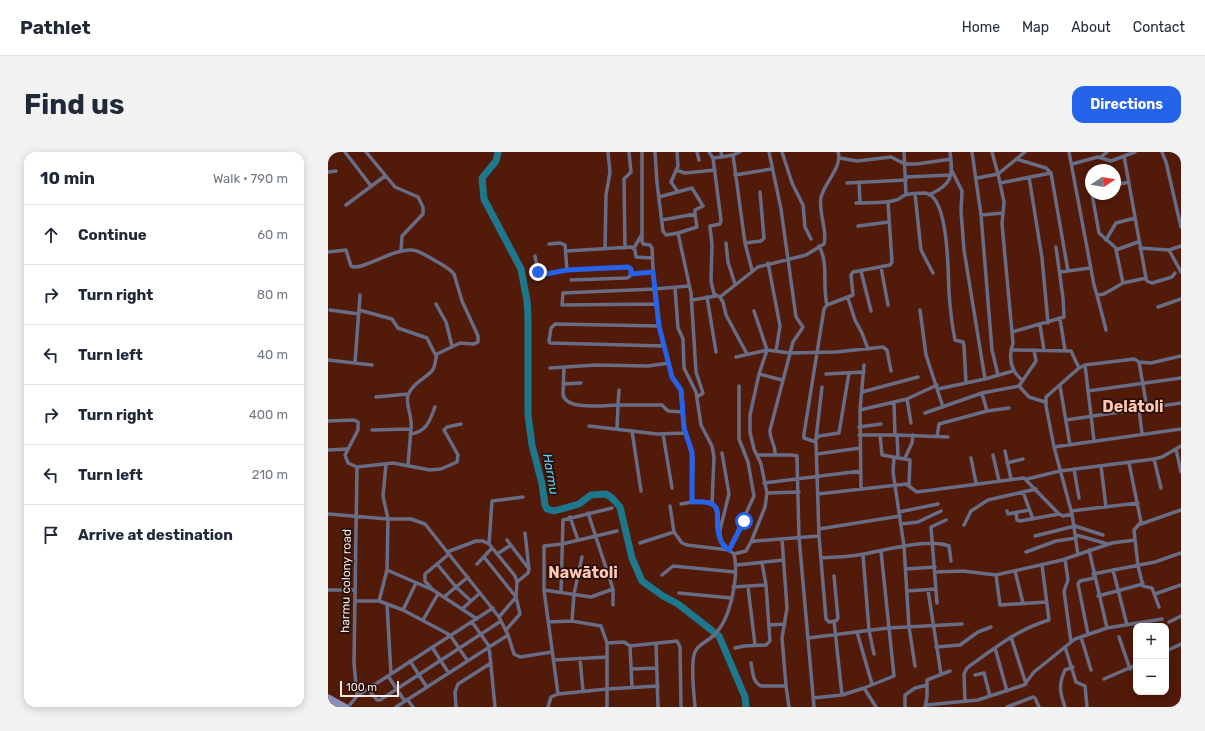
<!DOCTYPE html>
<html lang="en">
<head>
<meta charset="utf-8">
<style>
	:root { --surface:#fff; --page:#f2f2f3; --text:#1f2937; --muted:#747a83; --line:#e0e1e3; --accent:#2563eb }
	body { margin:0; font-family:Rubik,sans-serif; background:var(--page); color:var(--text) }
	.controls { position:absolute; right:12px; bottom:12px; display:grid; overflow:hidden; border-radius:8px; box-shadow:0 2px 10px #0003 }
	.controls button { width:36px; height:36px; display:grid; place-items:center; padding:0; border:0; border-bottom:1px solid var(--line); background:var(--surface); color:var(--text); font:20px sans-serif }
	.compass { position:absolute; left:757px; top:12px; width:36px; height:36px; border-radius:50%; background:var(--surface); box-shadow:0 2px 10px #0003; rotate:78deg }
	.scale { position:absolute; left:12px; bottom:10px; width:59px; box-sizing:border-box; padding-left:4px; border:2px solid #faebe7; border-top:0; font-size:11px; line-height:14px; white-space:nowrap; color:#faebe7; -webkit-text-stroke:3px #270f08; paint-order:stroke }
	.stop { position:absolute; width:12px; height:12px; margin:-9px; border:3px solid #2563eb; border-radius:50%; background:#fff }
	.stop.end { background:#2563eb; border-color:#fff; box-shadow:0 1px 4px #0008 }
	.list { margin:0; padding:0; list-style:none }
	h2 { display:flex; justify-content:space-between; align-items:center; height:52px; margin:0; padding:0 16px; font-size:17px }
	h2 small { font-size:13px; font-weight:400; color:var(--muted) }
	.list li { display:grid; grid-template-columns:26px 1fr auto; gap:12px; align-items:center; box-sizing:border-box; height:60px; padding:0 16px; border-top:1px solid var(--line) }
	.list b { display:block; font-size:15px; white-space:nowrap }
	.list em { font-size:13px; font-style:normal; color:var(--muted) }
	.icon { flex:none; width:22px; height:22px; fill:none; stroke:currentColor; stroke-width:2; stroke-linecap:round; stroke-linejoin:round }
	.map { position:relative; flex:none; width:853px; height:555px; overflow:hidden; border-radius:12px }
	header { display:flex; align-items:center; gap:24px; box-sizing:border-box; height:56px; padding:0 20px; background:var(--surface); border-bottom:1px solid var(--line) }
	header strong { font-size:19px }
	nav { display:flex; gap:22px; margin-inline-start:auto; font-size:14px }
	.intro { display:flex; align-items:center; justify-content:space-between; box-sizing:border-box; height:96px; padding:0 24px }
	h1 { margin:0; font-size:28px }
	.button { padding:10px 18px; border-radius:12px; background:var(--accent); color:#fff; font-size:14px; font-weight:700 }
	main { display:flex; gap:24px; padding:0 24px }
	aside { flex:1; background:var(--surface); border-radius:12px; box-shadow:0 2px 10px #0003 }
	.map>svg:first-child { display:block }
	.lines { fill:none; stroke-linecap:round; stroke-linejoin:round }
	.river { stroke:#1d788d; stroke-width:7 }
	.street { stroke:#686d85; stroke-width:3.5 }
	.secondary { stroke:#898fb6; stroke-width:5.5 }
	.route { stroke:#2563eb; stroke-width:5 }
	.labels { text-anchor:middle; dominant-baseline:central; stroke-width:3.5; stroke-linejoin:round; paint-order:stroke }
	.street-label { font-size:12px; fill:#faebe7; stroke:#270f08 }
	.water-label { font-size:13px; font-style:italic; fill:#57d2f1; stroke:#270f08 }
	.district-label { font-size:16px; font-weight:bold; fill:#fec6b4; stroke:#270f08 }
</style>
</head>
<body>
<header>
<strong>Pathlet</strong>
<nav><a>Home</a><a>Map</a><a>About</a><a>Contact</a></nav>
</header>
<div class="intro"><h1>Find us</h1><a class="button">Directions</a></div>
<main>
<aside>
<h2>10 min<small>Walk · 790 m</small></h2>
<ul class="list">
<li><svg class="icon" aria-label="ahead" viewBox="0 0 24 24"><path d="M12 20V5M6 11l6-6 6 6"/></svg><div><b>Continue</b></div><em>60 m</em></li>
<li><svg class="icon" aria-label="right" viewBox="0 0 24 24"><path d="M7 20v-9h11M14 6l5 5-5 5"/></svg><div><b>Turn right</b></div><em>80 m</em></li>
<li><svg class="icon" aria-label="left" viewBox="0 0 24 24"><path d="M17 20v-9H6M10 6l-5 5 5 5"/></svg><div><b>Turn left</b></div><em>40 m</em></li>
<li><svg class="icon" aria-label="right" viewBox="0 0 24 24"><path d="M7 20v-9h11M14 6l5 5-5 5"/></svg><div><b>Turn right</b></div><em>400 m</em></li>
<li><svg class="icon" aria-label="left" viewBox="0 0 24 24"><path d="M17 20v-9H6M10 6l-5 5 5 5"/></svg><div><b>Turn left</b></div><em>210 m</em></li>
<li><svg class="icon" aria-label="arrive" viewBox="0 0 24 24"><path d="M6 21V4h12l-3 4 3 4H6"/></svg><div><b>Arrive at destination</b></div></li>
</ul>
</aside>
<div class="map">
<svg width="853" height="555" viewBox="0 0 853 555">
	<rect width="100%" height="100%" fill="#511a09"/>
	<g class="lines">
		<path class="river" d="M170,0L168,9L154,26L156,47L193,117L199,149L200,166V263L204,293L214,332L217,353L219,357L226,359L251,352L263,343L278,342L284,346L292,355L304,406L314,429L335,444L350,452L391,484L417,545L418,555"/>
		<path class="street" d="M17,0L43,34
			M38,0L67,35L90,45L95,55V62L74,84L73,98
			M314,0V89L315,92L322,93L324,96L326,137L361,134
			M327,0L329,31L335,79L338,83L350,81L363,141L368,220L375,241L369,245
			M349,0L350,14L343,30L350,40
			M369,0L371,8
			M381,0L385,6
			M393,0L394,5L405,3
			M412,0L405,3L417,91L424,118
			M441,0L453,57L468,165L475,175L465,190L442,278C441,287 448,292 447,303
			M454,0L464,31L475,53L477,75L483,87
			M576,0L578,43
			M644,0L653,63L664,198L670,223
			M741,0L766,133L769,143L776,142L795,131L818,126
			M834,0L838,10L853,75
			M796,4L818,126L819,129L824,131L844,125L847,121
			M394,5L385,6L393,68L392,72L382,74V76L384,92L383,129L386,142L392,145L395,150L398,163L419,202
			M773,5L779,0
			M512,6L529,9L563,5L577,12H589L623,7
			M688,7L718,16L723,21L740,119
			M744,12L770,5L783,9L807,0
			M348,18L357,21L387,18
			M624,19L634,39L633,59L636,98L657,227
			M0,20L8,19
			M407,23L443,17
			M578,25L623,23
			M701,25L714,106L720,171
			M649,26L670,22L664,0
			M531,30L532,51
			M519,31L578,28
			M672,31L723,21
			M787,33L801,30
			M587,42L593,98L605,121
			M764,42L771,81L789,97
			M601,43C625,32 625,24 622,0
			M331,45L364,36L375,54L367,58V62
			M528,51C541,50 556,52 568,48C571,48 573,45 575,44C581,41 591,41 597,41C621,43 620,122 621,140C622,156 624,173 627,188L635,190L636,194L638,231
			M18,53L57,24
			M653,63L675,61
			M334,68L367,62L369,75L350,81
			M530,74L561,70
			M778,88L788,71L807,66
			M398,91L400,110L407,132
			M417,91L433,89L436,86L432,40
			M221,92L232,91L237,93L239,118
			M491,94C501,112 494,133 499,153
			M297,96L296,27L303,20L301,0
			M306,96L313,84
			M812,96L841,98L853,94
			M277,97L278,43L282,20L280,0
			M841,98L853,120
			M238,99L304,95L307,98L308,105L324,106
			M0,100L18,98L23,114C33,120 65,96 84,98C92,99 99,104 106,108C113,112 121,116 126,122L134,149L150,184V190L146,192L132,191L109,202C107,207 108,214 104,219C96,227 84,232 80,243C77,252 85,265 83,277
			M207,104L210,120L213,123L239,118L300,115L303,117V122L325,120
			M440,111L452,174L448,199
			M553,115L560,153
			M533,119L543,159
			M732,120L762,116
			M243,128L299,126L301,125L303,122
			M795,131L788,98L810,90
			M347,136L350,176L355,187L356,216L368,240L373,273L384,294L386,305L384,352
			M769,143L778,178
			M379,145L388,200
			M392,145L430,115L478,103L496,92C500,80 490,60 493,45C497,30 515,14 510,0
			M520,146L527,168L534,181L540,197
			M364,148L388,144
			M108,152L118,170L124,194
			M328,152L234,153L235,141L326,137L331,174L344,225L351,234L354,241L356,275L365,307L364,350H381L386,353L389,358L393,389L401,398L426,344L420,310L411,287V234
			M830,155L853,147
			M2,158L31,162
			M31,158L64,167L70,176L99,186L108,204
			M592,158L598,203L615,255
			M732,167L737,198
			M712,173L716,198
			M331,174L227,172L223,176L221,189L222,191L336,194
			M684,180L736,165L735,146L728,95
			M683,198L743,199L751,216
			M408,205L439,198L462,201L508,200L555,195L559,198L563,219
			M0,208L44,213
			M811,210L819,256
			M27,211L32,143
			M757,213L766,289
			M236,215L235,242C237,259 277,253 290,253L291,238
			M222,216L268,213L320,214L341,211
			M431,222L454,228
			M498,222L536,220
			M694,228C682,218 680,206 685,191L674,72L676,50L670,22L697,0
			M235,232L253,231
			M691,234L701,245L717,250
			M732,234L742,293
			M610,237L657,227L685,219
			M760,239L853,226
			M534,240L590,225
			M654,241L659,259
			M48,245L80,242
			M579,247L583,271
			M566,251L567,283
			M811,257L814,282
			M532,258L536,213
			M597,261L654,241L691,234L708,209L706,198
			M738,268L853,251
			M0,269L26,268L30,270V278L17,303L20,311L29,315L65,311L102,318L113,317L129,310L130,303L116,278L119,275L133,272
			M261,274L329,282L358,281
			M531,275L553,272
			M289,277L290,253H334L340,259L355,260
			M44,278L83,277L80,313
			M304,279L313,339
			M82,282C99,280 102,268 107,255
			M335,282L344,336
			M531,283H569L620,285
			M552,283L554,303L582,308L581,333
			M569,283L570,305
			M609,285L611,272L659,259L681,256
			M488,287L491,284L511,281L521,221
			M488,287L494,235
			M726,295L853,277
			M848,297L853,320
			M0,298L19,297
			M677,299L683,327
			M489,302L532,296
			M430,303H464L469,304V307L471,385L486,555
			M665,303L671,329
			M566,305L565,320L576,394L581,475L587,514
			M577,306L584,291L585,283
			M643,306L648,331
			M826,307L833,336
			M679,311L695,307
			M801,311L813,370L806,378L810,414L815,434L824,436L831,455
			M773,314L778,355
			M29,315L26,511L29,544
			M746,317L751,346
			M699,327L732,319L826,307L834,305L853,294
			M436,331L533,319
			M533,337L532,258L579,247L609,233
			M695,340L705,367
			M439,341L471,340
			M490,342L578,332L589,340L696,326L731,362L735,364L744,362
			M353,352L364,350
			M342,354L346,380L354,391L359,393L401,398L406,402L418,399L423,390L427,389L491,384
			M679,359L680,362L701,358
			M743,359L810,351
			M571,360L610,352
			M260,361L285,437V453
			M688,361L689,368L692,369L731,362
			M0,362L60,367H83L97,372L171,465L180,483L186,502L192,505L224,500
			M242,365L250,388
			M573,372L590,370L613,359
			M813,372L853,358
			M636,373L643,359L660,348L708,337
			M491,377L572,364
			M392,378L401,342L394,301
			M748,383L780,392
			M707,384L747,374L775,383
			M179,388L201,417
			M423,390L437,355L439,341L433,312L426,297L422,280V263L431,222L439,198L426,159
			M312,391L346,380
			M161,392L164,349L195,345
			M761,398L779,476
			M119,400L148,389H155L161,392L187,424L189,430L188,445L171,465
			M698,400L728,389L748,386
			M169,402L183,393
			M535,403L541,478L546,502
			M750,403L744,362L726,295L718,254V245L751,216L757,213L806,207L811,210L823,211L853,204
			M156,405L188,445L192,462L178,478
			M493,406C507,405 522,405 536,402C558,398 600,386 621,394L623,409
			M737,407L740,428L736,439L743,490
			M109,412L128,435L143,449
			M149,412L164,396
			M409,413L456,408
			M578,417L607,415
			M59,418L105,438L149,467
			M785,418L799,473
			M687,419L695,451
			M607,420L635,419L668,423L734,408L784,391L807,388
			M765,422L827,410L853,401
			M334,423L345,414L407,420
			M668,423L672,453L718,450
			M506,424L510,466L508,469L501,470L498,467L491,384L488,290L476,286V282L496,157L499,153L525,143L523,123L525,120L562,113L564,110L560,50
			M189,430L200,421L201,417L197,381
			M405,435L438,433
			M420,435L427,493
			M104,437L97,429V422L121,402
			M0,438H27
			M216,438L263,445L285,437
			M600,438L613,522
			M233,439L235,368L284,356
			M579,439L607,437
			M351,441L403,446
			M827,442L853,433
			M770,444L815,432
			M116,445L140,425
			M27,449H51L75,458L122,483L139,508
			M51,449L59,418L60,367L55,344L58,312
			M609,451L603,375L618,368
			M59,452L63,522
			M134,457L152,441
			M75,458L88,431
			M95,468L110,442
			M244,469L246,442L254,405
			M506,469L514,543
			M144,470L161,494L167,555
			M220,470L244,469L273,474L279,491V555
			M841,470L853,464
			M441,473L457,472
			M529,480L544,532
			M760,482L750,432L752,429L766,426
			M683,485L698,532
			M753,485L763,518
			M791,485L802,517
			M480,486L560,476L634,472
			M279,491L296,490L302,494L349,489L352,495L353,555
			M328,492L330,555
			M302,494L304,535
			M104,495L120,520
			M608,495L632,493L650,480L663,475
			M737,495L748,530L757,534L759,555
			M407,496L416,494L438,493L442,489L438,433L434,411
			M667,496L679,539
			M838,499L853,492
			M252,506L255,539
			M226,508L279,505
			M82,509L98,534
			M423,511C425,519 424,530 433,534H458L454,486L459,456L454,387
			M303,517L329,516
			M647,523L656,521L662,544
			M60,524L76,548
			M776,527L808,513
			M458,534L461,555
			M536,536L548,555
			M40,537L49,548H52L173,469
			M230,542L279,537L330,534
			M485,546L514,543L536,536L566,524L553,399
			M79,547L85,555
			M637,549L636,522L639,516C665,497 690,477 721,468L714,413
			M598,553L650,548L696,533L706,520L747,487L779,476L834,467
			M20,555L29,544L165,456
			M68,555L180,483
			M128,555L127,540L130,532L163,511
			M220,555L223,545L230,542L216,438V394L234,392L289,379
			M367,555C366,542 362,511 367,500C370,492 381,489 387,482C403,466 411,423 406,402
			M577,555V543L587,536L599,533
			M597,555L599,545V528L622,519
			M679,555L705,545L707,546L711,555
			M737,555C732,541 730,533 737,518L745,515"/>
		<path class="secondary" d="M0,545L18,555
			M0,550L10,555"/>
	</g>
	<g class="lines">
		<path class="route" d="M210,120L213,123L239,118L300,115L303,117V122L325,120L331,174L344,225L353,238L356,276L364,300V350C404,348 382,367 393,389C394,393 398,396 401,398L416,369"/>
	</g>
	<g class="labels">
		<g class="street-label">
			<text transform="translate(18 429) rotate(-89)">harmu colony road</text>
		</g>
		<g class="water-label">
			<text transform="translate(223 322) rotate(80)">Harmu</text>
		</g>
		<g class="district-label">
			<text x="805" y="254">Delātoli</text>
			<text x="255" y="420">Nawātoli</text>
		</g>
	</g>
</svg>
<div class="controls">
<button>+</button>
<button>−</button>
</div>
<svg class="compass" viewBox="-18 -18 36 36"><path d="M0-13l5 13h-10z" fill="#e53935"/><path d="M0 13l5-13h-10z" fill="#747a83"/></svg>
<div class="scale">100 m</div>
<div class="stop" style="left:416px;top:369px"></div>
<div class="stop end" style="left:210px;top:120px"></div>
</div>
</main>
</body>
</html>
